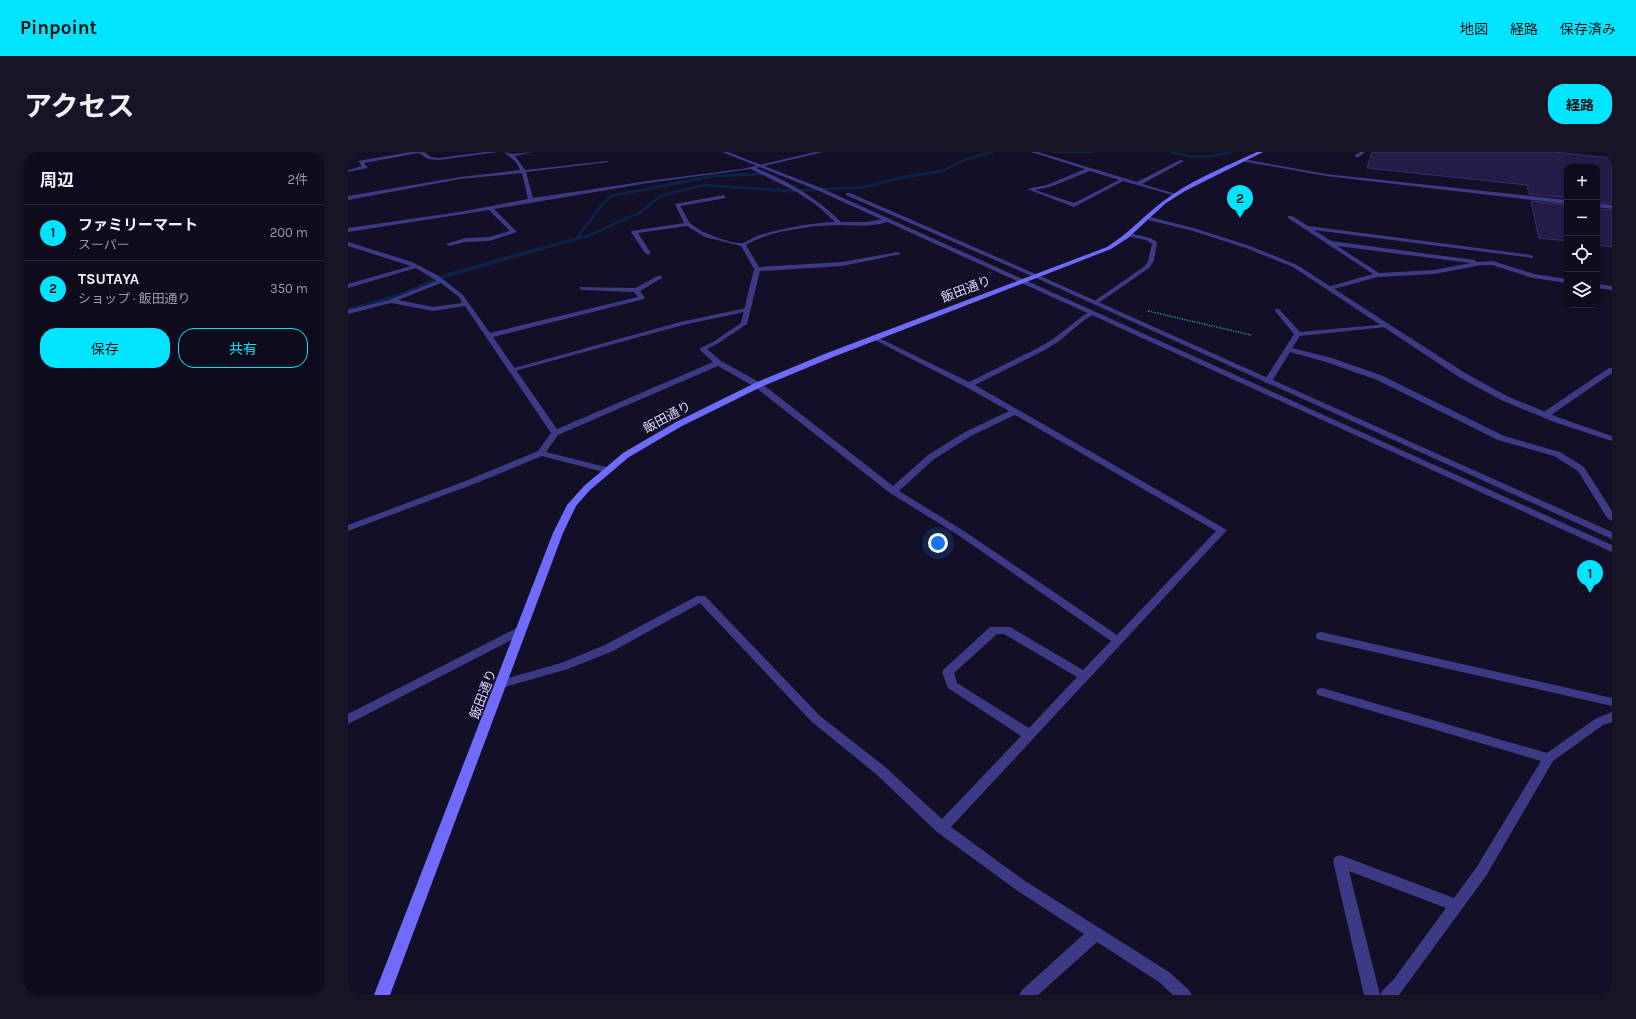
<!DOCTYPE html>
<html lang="ja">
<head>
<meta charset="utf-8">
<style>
	:root { --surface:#0e0b1c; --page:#171425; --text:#f1f3f6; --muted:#9b9ba3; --line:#2e2b3b; --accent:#00e5ff }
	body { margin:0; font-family:Karla,"Noto Sans JP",sans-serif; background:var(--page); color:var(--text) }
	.controls { position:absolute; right:12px; top:12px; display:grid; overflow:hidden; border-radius:8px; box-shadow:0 1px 3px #0004 }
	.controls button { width:36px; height:36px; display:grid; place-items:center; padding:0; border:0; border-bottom:1px solid var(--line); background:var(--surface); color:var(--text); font:20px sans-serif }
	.you { position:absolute; left:590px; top:391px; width:14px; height:14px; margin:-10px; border:3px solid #fff; border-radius:50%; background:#1a73e8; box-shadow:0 0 0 6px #1a73e833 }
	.badge { display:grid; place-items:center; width:26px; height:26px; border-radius:50%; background:var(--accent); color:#111; font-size:13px; font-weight:700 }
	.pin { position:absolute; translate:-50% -33px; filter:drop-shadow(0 1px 2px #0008) }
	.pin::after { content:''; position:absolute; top:21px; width:14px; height:12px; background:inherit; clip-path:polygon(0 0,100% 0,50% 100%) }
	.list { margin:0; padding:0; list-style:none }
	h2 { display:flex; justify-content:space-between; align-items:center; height:52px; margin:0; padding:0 16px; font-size:17px }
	h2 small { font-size:13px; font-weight:400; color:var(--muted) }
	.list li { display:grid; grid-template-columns:26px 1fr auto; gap:12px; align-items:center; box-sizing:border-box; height:56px; padding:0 16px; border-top:1px solid var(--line) }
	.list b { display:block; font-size:15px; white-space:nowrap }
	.list p { margin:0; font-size:13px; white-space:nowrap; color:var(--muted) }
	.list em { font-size:13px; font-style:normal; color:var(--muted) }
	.actions { display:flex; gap:8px; padding:12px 16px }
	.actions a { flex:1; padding:9px 0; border:1px solid var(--accent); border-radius:16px; text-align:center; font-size:14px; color:var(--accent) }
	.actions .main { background:var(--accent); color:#111 }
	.icon { flex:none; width:22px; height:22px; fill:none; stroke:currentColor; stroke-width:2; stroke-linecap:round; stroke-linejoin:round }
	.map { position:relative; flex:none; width:1264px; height:843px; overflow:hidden; border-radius:16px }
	header { display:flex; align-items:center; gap:24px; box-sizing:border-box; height:56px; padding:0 20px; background:var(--accent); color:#111 }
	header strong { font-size:19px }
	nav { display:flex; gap:22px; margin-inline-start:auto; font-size:14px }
	.intro { display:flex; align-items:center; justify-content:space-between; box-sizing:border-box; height:96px; padding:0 24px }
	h1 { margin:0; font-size:28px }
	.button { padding:10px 18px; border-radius:16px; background:var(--accent); color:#111; font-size:14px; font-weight:700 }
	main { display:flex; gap:24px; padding:0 24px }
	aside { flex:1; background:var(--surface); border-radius:16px; box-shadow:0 1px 3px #0004 }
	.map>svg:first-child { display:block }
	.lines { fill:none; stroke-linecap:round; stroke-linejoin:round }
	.stream-far1 { stroke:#0c2248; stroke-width:3 }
	.stream { stroke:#0c2248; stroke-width:4 }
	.building { fill:#241b47; stroke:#3b2d73 }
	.path { stroke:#2fb8b0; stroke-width:1.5; stroke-dasharray:1 1.5; stroke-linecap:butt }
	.service { fill:#3d3a85; fill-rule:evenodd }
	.minor { fill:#3d3a85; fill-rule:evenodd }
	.tertiary { fill:#3d3a85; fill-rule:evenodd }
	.secondary { fill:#6f6bff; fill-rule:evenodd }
	.labels { text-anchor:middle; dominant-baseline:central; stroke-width:3; stroke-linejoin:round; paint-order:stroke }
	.street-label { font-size:13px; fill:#d9d4ff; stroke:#130f26 }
</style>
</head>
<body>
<header>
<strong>Pinpoint</strong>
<nav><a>地図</a><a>経路</a><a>保存済み</a></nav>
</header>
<div class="intro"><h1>アクセス</h1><a class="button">経路</a></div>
<main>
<aside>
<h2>周辺<small>2件</small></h2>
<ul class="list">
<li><span class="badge">1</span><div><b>ファミリーマート</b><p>スーパー</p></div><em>200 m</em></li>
<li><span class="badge">2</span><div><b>TSUTAYA</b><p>ショップ · 飯田通り</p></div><em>350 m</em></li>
</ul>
<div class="actions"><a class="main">保存</a><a>共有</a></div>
</aside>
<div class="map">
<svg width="1264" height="843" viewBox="0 0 1264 843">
	<rect width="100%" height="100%" fill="#130f26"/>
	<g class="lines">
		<path class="stream-far1" d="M706,0H745
			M823,0L843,5L866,4L883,0
			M229,86L252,55L263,44L366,24L415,22
			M192,97L242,83L293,60L312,44L355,33L441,39L518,35L551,26L594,19L619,7L644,0"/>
		<path class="stream" d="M0,158L50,144L97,124L195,96"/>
	</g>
	<path class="building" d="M1024,0H1205L1264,6V51L1249,50V15H1219V46L1181,42L1179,33L1019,16Z
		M1183,49L1219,53V89L1191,86Z
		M1249,57L1264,58V95L1249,93Z"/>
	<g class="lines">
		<path class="path" d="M800,159L903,183"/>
		<path class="service" d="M399,156L401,157V159L335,173L163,220L159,218L332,170Z"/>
		<path class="minor" d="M0,0H8L0,2Z
			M62,0H76L83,5L91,6L137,0H150L91,8L80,7L71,1L16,11L20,16L0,20V18L14,14L10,9Z
			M156,0L164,2L185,0L167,4L177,18L259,9L261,10L178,20L185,46L300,29L394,17L467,0H475L408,16C440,29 469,46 493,70H519L540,66L543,68C530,76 503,73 488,73C461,74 421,79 398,93L411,115L494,110L550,100L553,102L494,114L412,119L399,172L369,192L359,197L373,209L413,231L545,334L580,303L617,280L661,259L618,235L525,187V185H529L621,230L690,196L705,187L736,163L742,160H746V162L735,169L710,190L695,199L627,233L879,378L603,675L677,729L821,820L841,838L844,843H825L811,830L749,790L690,843H671L674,838L736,782L667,737L589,680L528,622L464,570L352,451L265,499L220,517L153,536L149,535L147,532L149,529L213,511L257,493L349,444H357L472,564L536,614L594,667L673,584L600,536L594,520L596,517L642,475H662L735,518L763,489L610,383L542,341L407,235L370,214L210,283L198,300L262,316L263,318L262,320L259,321L194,304L126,332L0,379V373L120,328L190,299L203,281L117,154L85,159L43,151L0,162V158L41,148L89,129L68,116L0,136V132L63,114L0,94V90L64,110L91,124L115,143L142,181L290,145L286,140L234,138L231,136L232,135L287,136L310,124H314V126L292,139L297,146L296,147L145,185L209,277L365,210L352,198V196L365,190L393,171L406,117L393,94L357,85L339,74L290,81L303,101L300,103L297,101L283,80L284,79L336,71L327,52L376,43L378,46L332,54C336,59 338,65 341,70C348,79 385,93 395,91C400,89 406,85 411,83C436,76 462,71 487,70L471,55L449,40L403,17L300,31L146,57L169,80L141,89L117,90L101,94L98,92L117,86L141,85L162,79L141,58L0,80V76L111,60L180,47L174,21L112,27L0,48V44L112,25L172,18L168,10ZM93,131L111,145L114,151L85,155L50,148ZM667,263L868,379L769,483L616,379L551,339L586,307L623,284ZM649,482H656L729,525L681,576L609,531L606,521Z
			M683,0H690L789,30L832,8L836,9L794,32L828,42V44L775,29L726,55L679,37L699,33L737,17ZM742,19L771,28L726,51L687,38L702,35Z
			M1012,0H1017L1011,5H1007V3Z
			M895,7L978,22L1219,48V52L978,24L893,9Z
			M1249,51L1264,53V57L1249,55Z
			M940,64H944L960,74L1183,103L1185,104V106L966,78L983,89L1126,108L1129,110L1145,109L1186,122L1219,127V131L1185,126L1144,113H1134L1086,122L1030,125L982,138L979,136L980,135L1025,122L940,66ZM989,94L1123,111L1086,118L1031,121Z
			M781,81L802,86L809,90L806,109L801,116L749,152H745V150L797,114L800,109L804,92L798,88L779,84L778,83Z
			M1249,132L1264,134V138L1249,136Z
			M927,157H931L952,180L1040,172V174L1038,175L952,184L944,196L984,206L1035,224L1156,284L1212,300L1236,315L1264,359V369L1259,366L1230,319L1206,304L1150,288L1029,228L978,210L942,200L923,231H917L916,229L946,182L927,159Z
			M1261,216H1264V221L1200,265H1194V261Z
			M173,474L177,475L178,478L177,481L0,572V562Z
			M973,480L1264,546V554L969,487L968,484L969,481Z
			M974,536L1199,601L1247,567L1264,560V570L1255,573L1205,609L1138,724L1051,843H1032L1035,838L1046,827L1098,756L1001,719L1032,843H1016L985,709L987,705L992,703L1106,746L1128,716L1193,609L970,543L968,540L970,537Z"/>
		<path class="tertiary" d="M374,0H380L473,36L1264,393V400L469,38Z
			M498,41H502L690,123L1264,380V387L686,125L498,43Z
			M798,64L849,77L902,94L949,113L1117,221L1159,244L1212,266L1264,284V289L1206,270L1153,248L1111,225L945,115L898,96L845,79L796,67L795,66Z"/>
		<path class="secondary" d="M909,0H915L837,39L818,51L780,86L763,97L485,205L413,235L334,274L281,305L242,338L228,354L215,381L42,843H26L205,381L219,353L236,334L275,301L328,270L407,231L479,201L759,95C783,80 801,58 824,43C850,25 881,13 909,0Z"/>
	</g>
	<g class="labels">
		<g class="street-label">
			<text transform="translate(618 137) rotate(-21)">飯田通り</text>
			<text transform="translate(319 265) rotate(-28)">飯田通り</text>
			<text transform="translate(135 542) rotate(-69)">飯田通り</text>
		</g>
	</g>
</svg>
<div class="controls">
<button>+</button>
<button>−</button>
<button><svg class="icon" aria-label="locate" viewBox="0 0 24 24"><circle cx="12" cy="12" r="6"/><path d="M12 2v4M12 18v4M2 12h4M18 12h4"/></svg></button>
<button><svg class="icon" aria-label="layers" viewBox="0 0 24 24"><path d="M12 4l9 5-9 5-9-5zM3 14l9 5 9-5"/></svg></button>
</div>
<div class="you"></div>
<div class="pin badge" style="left:1242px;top:441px">1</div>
<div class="pin badge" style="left:892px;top:66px">2</div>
</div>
</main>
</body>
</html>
